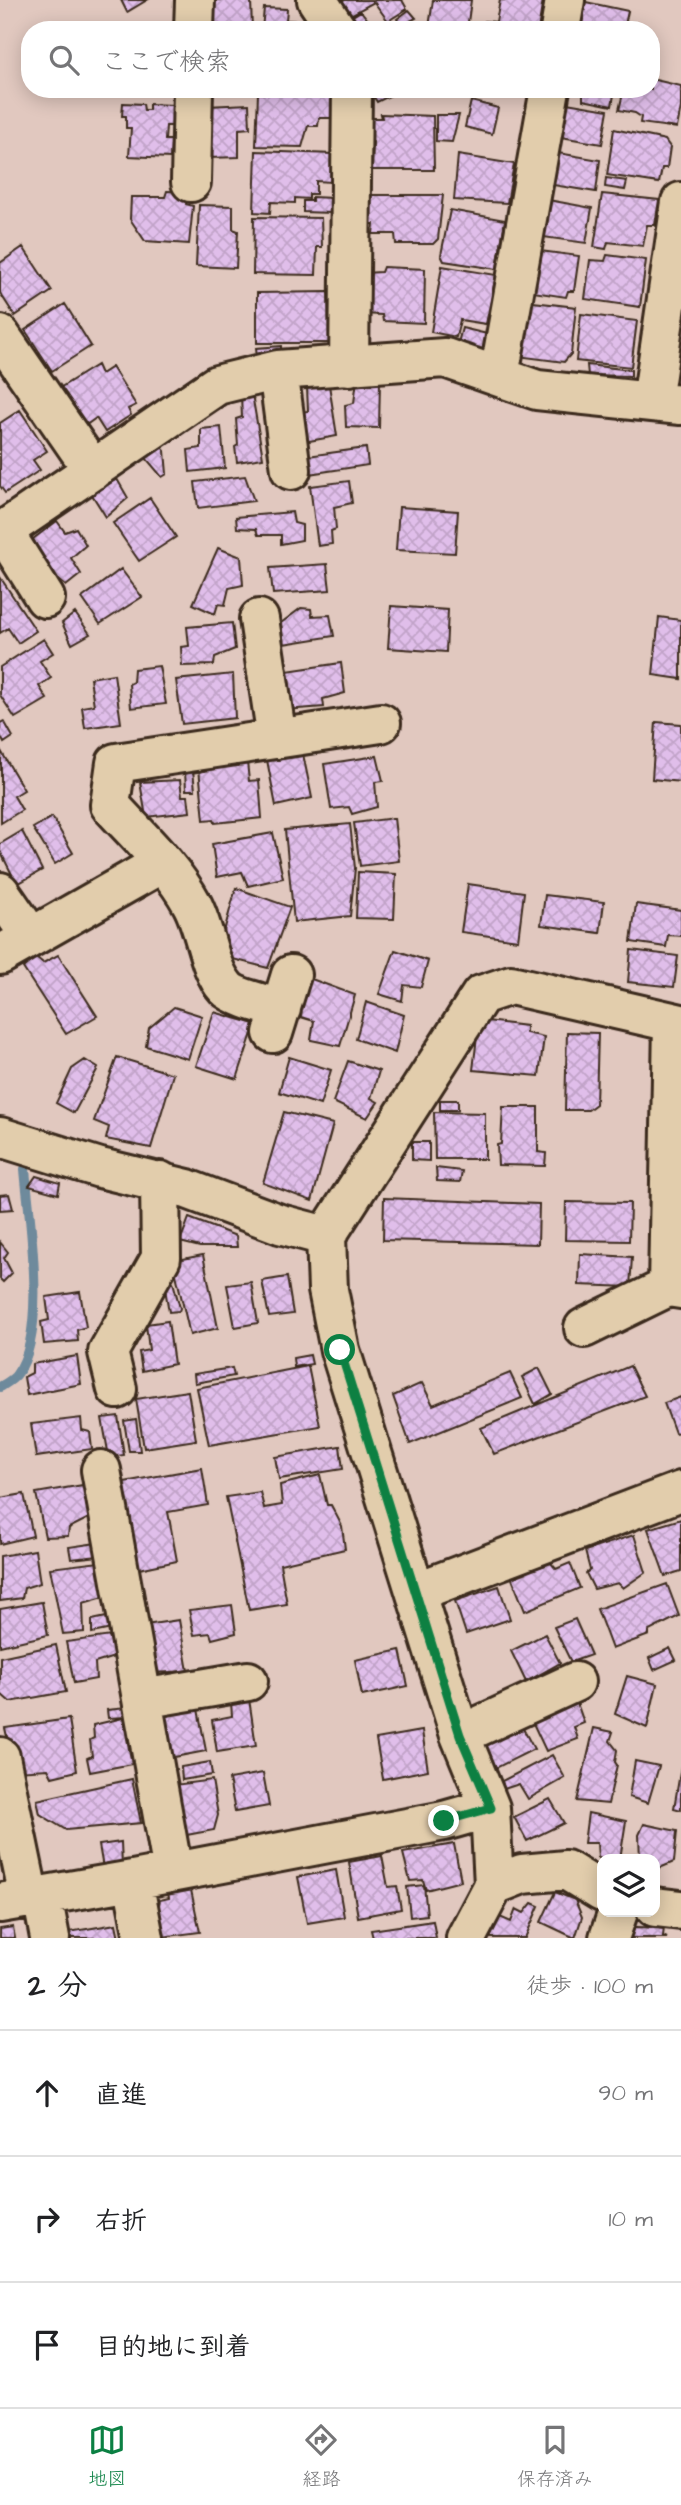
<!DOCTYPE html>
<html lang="ja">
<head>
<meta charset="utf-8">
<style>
	:root { --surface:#fff; --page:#f6f6f6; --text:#202124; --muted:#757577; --line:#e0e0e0; --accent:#0b8043 }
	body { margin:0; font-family:"Architects Daughter","Klee One",sans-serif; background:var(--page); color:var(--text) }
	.controls { position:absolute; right:21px; bottom:21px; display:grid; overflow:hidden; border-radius:14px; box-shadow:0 4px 18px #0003 }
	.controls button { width:63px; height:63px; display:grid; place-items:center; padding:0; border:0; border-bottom:2px solid var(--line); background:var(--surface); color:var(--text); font:35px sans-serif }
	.stop { position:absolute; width:21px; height:21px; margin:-16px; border:5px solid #0b8043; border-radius:50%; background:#fff }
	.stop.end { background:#0b8043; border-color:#fff; box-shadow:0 2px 7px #0008 }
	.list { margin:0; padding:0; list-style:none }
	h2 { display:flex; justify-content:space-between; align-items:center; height:91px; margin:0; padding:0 28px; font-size:30px }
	h2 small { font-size:23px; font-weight:400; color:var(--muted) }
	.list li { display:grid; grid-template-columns:46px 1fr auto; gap:21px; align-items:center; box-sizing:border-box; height:126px; padding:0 28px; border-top:2px solid var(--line) }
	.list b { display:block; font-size:26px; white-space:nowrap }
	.list em { font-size:23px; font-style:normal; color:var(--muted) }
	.icon { flex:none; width:38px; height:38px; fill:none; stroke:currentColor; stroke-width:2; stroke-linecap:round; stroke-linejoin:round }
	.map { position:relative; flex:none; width:681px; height:1938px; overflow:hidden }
	.search { position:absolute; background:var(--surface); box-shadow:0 4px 18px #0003; left:21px; right:21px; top:21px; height:77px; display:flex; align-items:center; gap:18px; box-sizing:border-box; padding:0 24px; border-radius:28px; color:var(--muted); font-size:26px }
	.sheet { height:469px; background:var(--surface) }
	nav { display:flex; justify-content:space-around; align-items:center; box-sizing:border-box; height:98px; border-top:2px solid var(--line); background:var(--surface); font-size:19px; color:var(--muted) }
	nav a { display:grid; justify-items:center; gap:4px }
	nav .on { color:var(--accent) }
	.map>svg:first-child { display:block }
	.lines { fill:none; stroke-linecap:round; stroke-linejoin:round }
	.stream { stroke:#6e8a9c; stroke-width:10 }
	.building { fill:url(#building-cross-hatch); stroke:#3b2a1e; stroke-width:2 }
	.minor-casing { stroke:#3b2a1e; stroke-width:44 }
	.minor { stroke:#e2cdac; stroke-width:38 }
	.route { stroke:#0b8043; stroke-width:9 }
</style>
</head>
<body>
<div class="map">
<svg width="681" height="1938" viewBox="0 0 681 1938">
	<defs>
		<pattern id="building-cross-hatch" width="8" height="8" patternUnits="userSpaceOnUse" patternTransform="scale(1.75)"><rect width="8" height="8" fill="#e0beea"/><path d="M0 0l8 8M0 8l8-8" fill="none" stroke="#c1a3c8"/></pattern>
	</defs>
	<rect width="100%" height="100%" fill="#e1c8bf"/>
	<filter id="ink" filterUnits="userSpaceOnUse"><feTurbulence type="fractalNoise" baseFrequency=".0143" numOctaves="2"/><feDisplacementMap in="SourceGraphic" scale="14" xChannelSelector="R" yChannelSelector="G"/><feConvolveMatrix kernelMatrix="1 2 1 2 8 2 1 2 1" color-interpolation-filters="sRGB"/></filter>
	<g filter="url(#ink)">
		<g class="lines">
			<path class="stream" d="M0,1387C5,1384 14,1379 17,1374C48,1333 29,1219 25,1169"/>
		</g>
		<path class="building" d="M121,0H147L127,12Z
			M209,0H251L252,30H211Z
			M334,0H402L407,9L388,21L374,2L345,18Z
			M433,0H471L467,30L429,27Z
			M500,0H543L538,30H484L485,21L496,22Z
			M581,1L628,11L624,30H574Z
			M264,8L287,9L286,20L298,21L297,30H262Z
			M409,10L416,18L401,26L397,19Z
			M361,11L368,20L354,30L346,20Z
			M651,79L681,86V107L677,128L640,123L641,117L635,113L619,110L624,89H651Z
			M369,89H403L377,102Z
			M567,89H615L612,106L583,100V92Z
			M258,93L336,95L335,118H319L318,126H308L302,147L256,146Z
			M471,101L498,108L492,134L465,127Z
			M561,102L608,110L602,144L555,136Z
			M123,103L143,104L144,110H149V104L173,105L172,126H166L165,140H171L170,158L129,156L131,128H126V116H122Z
			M249,104L250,128L239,129V157L208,158L207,106Z
			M381,114L433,116L434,170H372L373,142L367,141L368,118H382Z
			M436,115H459L452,142L436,141Z
			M614,129L665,140L670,147L667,168H662L659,183L607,175Z
			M256,151L333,154L331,182L316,181V194H309V199L295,198V203L271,202L270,213L254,212Z
			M552,152L600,160L596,192L547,184Z
			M458,155L514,164L507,203L454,200Z
			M606,178L627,181L625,190L605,187Z
			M167,191L188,192L186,204L193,206L189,244L145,241L130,219L131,197H165Z
			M602,194L659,200L655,225H647L643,246L608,242L606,249L594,247Z
			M369,195H443L438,239L433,244H396L395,234H373L374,224H369Z
			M312,197L332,198L331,213L303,212V201H312Z
			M543,199L592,208L586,243L536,236Z
			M199,205L233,206V229L238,231L236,268L196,266Z
			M450,210L505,220L497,269L444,261L441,255Z
			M254,217L321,218L322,247H317L316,275L253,274Z
			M23,247L52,291L15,316L0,293V263Z
			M540,251L579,256L574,291H568L566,297L533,292Z
			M607,255L646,260L640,307L585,299L590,260L605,261Z
			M442,266L496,275L486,324L460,320L456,337L431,332Z
			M383,267L425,269L424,323L383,321L382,315L363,314L365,273L381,272Z
			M328,292L329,343H257V293Z
			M524,301L576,307L571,354L564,362L517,356Z
			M65,304L91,346L52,371L25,330Z
			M581,314L637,321L631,367L576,361Z
			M462,328L487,334L482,351L458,343Z
			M281,346V357L257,359L256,348Z
			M97,365L101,374L112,367L136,405L128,409L131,415L105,432L96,418L82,428L58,389Z
			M587,365L631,370V376L588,375Z
			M357,380L380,381L379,428L346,427L345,405L354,403Z
			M329,385L337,436L298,443L294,413L308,411L307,387Z
			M252,394L263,458L237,462L235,447L238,445L236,419L242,417L241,395Z
			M20,410L47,451L33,460L40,470L5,493L0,486V423Z
			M221,427L225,468L190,472L188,450L201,448V429Z
			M161,446L165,451L167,474L162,477L145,457Z
			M366,448L368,465L302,475L300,457Z
			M245,476L254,501L198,508L195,482Z
			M117,479L128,498L106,517L91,493Z
			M349,481L352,503L334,507L336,529L331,531L332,544L318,546L310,486Z
			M150,498L176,537L139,561L113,523Z
			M399,507L458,511L455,553L396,550Z
			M292,512L294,523L302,525V540L281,544V535H258L256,529L237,528L236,517Z
			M57,521L65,532L76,528L86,545L71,558L81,574L66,586L59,580L52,581L33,539Z
			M218,548L241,557L243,585L229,588L225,605L218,604L215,614L193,604Z
			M327,564L330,590L273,594L270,568Z
			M121,569L142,597L100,624L82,598Z
			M0,577L36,631L18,643L8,628L0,633Z
			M391,606L448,610L446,652L388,648Z
			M301,608L311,609L312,616L330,615L334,636L283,644L281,623Z
			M75,613L90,634L72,644L62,623Z
			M659,617L681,620V679L653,675Z
			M232,623L235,649L215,657L214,665L182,666L181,647L189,646L187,627Z
			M44,639L53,653L40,661L51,678L39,686L47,699L15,718L0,695V667Z
			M341,663L345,693L323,699L324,707L285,710L280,672Z
			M159,666L166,704L131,708L129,684L133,682L134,669Z
			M114,674L121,723L85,728L82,707L94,705L90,678Z
			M233,674L235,718L182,724L176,680Z
			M4,721L13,737L4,743L0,735V723Z
			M656,722L681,724V782L652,779Z
			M1,751L24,790L14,796L22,810L1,823Z
			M303,754L312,798L276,806L267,760Z
			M377,756L383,781L375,782L377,807L352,814L349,807L331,809L324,764Z
			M247,762L249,781L259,780L262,818L215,823L214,819L204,820L199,768Z
			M185,770H193L195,790H186Z
			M180,780L182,796H188L190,812L146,817L140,782Z
			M52,817L73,853L55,864L33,828Z
			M394,818L399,861L360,866L354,823Z
			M350,824L355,868L350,916L294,922L285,830Z
			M22,831L42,870L17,884L0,851V844Z
			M273,833L283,878L248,886L242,872L217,877L212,844Z
			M358,872L396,874L394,919L356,918Z
			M468,884L524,892L518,940L461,932Z
			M236,888L290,907L268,968L229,958L230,949L221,942Z
			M545,895L604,902L600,933L541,925Z
			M636,904L681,910V936L668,935L666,947L631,942Z
			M395,950L428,961L421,987L404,985L402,1001L379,994Z
			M631,950L678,956L674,987L628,982Z
			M58,955L97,1016L66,1034L23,968L36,957L43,963Z
			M306,977L355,995L340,1046L311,1040L314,1021L294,1015Z
			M366,1002L404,1015L395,1053L356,1039Z
			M174,1007L202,1016L188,1059L146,1046L149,1028Z
			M214,1012L255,1024L237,1079L196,1066Z
			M479,1020L526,1026V1033L544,1037L539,1076L473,1070Z
			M567,1032L598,1033L596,1104L588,1110H565Z
			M117,1057L173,1074L151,1148L106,1139L109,1127L94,1121Z
			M289,1057L331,1070L320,1105L279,1092Z
			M85,1060L98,1068L74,1113L56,1103L72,1069Z
			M348,1061L379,1071L371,1098L378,1102L367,1118L333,1102Z
			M440,1100H458V1110H440Z
			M503,1107H538V1152L546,1153L545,1166L498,1165L497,1145L501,1144Z
			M284,1112L333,1124L312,1201L263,1183Z
			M434,1112L485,1113V1159H435Z
			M412,1142H429V1161L412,1160Z
			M436,1168L462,1171L460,1182L437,1181Z
			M36,1176L60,1183L58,1194L29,1186Z
			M9,1194L13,1209L0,1210V1195Z
			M384,1198L539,1204L538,1244L383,1240Z
			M566,1202L630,1203L629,1241L565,1240Z
			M189,1218L236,1236L237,1247H200L180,1242Z
			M0,1242L8,1252L4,1258L12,1273L3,1282L0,1279Z
			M580,1254L632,1257L630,1287L579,1285Z
			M203,1255L218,1328L190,1335L173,1261Z
			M287,1277L293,1314L269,1317L262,1281Z
			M173,1282L180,1308L179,1311L169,1312L164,1283Z
			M251,1282L258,1323L235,1327L227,1285Z
			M80,1292L86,1327L77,1330L78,1341L44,1344L41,1322L49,1320L46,1297Z
			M168,1321L174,1364L142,1371L139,1352L149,1350L146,1324Z
			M310,1355L312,1364L294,1367L293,1358Z
			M77,1356L81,1384L27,1395L24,1377L32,1373V1364Z
			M308,1366L320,1426L209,1445L197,1388Z
			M630,1366L645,1396L494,1454L481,1428Z
			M232,1368L234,1376L195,1383L194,1374Z
			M539,1368L552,1394L535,1404L522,1377Z
			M510,1373L522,1398L410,1444L393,1396L422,1383L433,1405Z
			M188,1391L196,1440L144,1448L136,1399Z
			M681,1397V1432L675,1433L664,1403Z
			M118,1416L124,1455L109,1457L102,1418Z
			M81,1418L82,1430L90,1432L92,1449L36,1457L31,1424Z
			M136,1419L140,1451H129L124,1421Z
			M340,1446L343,1469L279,1479L275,1457Z
			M202,1468L208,1505L168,1512L177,1561L139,1569L124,1482Z
			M320,1475L327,1505H331L342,1526L345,1549L280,1564L287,1604L249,1610L226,1497L260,1492L264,1508L282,1505L280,1485Z
			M83,1485L89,1518L69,1528L68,1536L45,1537L36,1493Z
			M24,1494L33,1536L0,1544V1498Z
			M681,1519V1571L665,1576L648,1529Z
			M634,1535L646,1572L623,1588L618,1583L594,1589L586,1573L590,1570L585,1551Z
			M97,1543L99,1556L71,1559L69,1547Z
			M35,1550L40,1583L24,1588L22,1598L0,1601V1556Z
			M99,1562L104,1597L83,1603L84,1632L63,1634L50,1568Z
			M551,1563L556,1569L570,1563L580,1588L525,1611L511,1576Z
			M667,1584L679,1616L649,1631V1635L612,1649L597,1609Z
			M499,1586L510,1619L466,1634L455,1601Z
			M42,1602L48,1635L0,1646V1609Z
			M232,1605L236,1633L212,1639L210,1633L194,1635L189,1610Z
			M111,1616L112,1629L92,1633V1620Z
			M575,1619L591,1655L571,1662L554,1627Z
			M179,1620L188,1671L153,1673L145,1625Z
			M545,1634L560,1663L526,1682L511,1651Z
			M111,1636L114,1657L95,1663L96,1679L74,1683L66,1642Z
			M56,1645L66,1692L10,1702L0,1693V1657Z
			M670,1648L676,1660L654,1670L649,1658Z
			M400,1650L408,1686L362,1696L355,1660Z
			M627,1676L657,1684L647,1728L615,1714Z
			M249,1699L256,1746L217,1752L212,1720L232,1716L231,1702Z
			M576,1700L584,1723L574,1727L578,1739L546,1751L531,1719Z
			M127,1708V1717L108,1718L107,1710Z
			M198,1709L206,1751L169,1758L161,1716Z
			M123,1718L132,1764L90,1772L87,1758L92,1756L90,1740L94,1738L93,1725Z
			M69,1719L77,1771L52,1777L48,1769L15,1771L5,1728Z
			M520,1723L534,1749L496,1768L484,1741Z
			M594,1728L613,1732L610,1741L617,1750L615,1762L617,1765L608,1804L577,1801Z
			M422,1731L428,1770L383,1779L376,1739Z
			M552,1755L565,1778L528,1799L519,1784L504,1789L502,1781Z
			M635,1761L659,1766L648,1803L629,1797Z
			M210,1762L212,1775L182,1780L181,1767Z
			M681,1767V1810L674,1808Z
			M263,1773L269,1806L235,1812L229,1779Z
			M132,1779L141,1823L66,1830L40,1814L37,1800Z
			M212,1780L218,1815L214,1830L181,1836L174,1785Z
			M550,1799L564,1823L527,1841L514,1817Z
			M588,1813L626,1821L620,1859L598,1858L597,1843H584Z
			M644,1824L677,1831L674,1862L655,1870V1859H640L639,1835Z
			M121,1842L122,1865L103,1868L99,1845Z
			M454,1844L461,1881L426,1890L423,1880L410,1881L403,1853Z
			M382,1856L388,1887L397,1886L401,1909L358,1917L349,1862Z
			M336,1870L344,1917L307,1923L298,1877Z
			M424,1885L427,1915L410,1917L407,1887Z
			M191,1890L200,1932L154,1938L147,1908L159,1905L160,1900L169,1898L168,1893Z
			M555,1892L575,1900L582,1917L575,1938L541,1922Z
			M532,1903L539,1906L525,1938H490L500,1917L511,1922L516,1909L524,1913Z
			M433,1921L436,1938H373L371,1930Z
			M116,1924L119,1938H70L69,1932Z
			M13,1927L15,1938H0V1929Z
			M636,1927L664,1928L663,1936L667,1938H626V1933Z"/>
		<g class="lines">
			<g class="minor-casing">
				<path id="minor" d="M317,0L337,30
					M194,30L195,0
					M560,30L565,0
					M191,182L193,89
					M0,335L93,470
					M349,366L352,89
					M278,370L291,470
					M499,376L550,89
					M652,402L681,202
					M3,531L45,598
					M0,533L217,385L278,370L445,358L537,390L681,405
					M259,619L277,739
					M0,892L31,937
					M0,955L162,863
					M281,1009C268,1005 234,997 226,988C208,968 206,930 192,904C172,867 138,836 110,805L116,763L381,723
					M273,1033L291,975
					M0,1137L100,1168L187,1189L280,1224L326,1236
					M668,1287L673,1023
					M584,1328L668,1287L681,1289
					M117,1389L108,1352L161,1258L160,1181
					M101,1470L173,1872
					M416,1592L681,1491
					M142,1699L248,1681
					M460,1735L575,1682
					M0,1757L29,1898
					M133,1880L144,1938
					M494,1885L522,1874L566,1870L602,1892
					M42,1895L50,1938
					M0,1903L133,1880L444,1821L490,1808
					M655,1907L681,1910
					M466,1938L494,1885L490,1808L460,1735L340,1350L328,1290L326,1236L481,995L511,985L681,1024
					M609,1938L618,1912"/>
			</g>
			<use href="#minor" class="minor"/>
		</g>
	</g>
	<g class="lines" filter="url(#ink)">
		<path class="route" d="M340,1350L460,1735L491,1808L444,1821"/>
	</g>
</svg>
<div class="controls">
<button><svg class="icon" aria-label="layers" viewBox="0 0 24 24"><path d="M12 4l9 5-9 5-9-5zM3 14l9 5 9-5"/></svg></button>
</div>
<div class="stop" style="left:340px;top:1350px"></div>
<div class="stop end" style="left:444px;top:1821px"></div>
<div class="search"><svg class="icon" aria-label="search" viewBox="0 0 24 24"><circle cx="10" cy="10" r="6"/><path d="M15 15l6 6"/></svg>ここで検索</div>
</div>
<section class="sheet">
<h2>2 分<small>徒歩 · 100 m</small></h2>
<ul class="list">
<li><svg class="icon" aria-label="ahead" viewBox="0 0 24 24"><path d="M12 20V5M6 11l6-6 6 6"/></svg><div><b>直進</b></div><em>90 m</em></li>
<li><svg class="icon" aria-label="right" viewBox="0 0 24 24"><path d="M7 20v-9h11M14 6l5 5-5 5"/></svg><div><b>右折</b></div><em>10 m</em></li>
<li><svg class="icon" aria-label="arrive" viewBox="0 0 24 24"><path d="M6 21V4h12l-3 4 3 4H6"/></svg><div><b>目的地に到着</b></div></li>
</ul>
</section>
<nav>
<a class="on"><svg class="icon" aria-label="map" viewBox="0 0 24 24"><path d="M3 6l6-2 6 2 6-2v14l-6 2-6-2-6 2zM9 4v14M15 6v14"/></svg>地図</a>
<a><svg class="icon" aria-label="directions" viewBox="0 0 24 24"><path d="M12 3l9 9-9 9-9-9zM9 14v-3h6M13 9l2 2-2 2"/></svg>経路</a>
<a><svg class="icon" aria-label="saved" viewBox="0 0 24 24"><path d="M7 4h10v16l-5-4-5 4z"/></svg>保存済み</a>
</nav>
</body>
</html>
